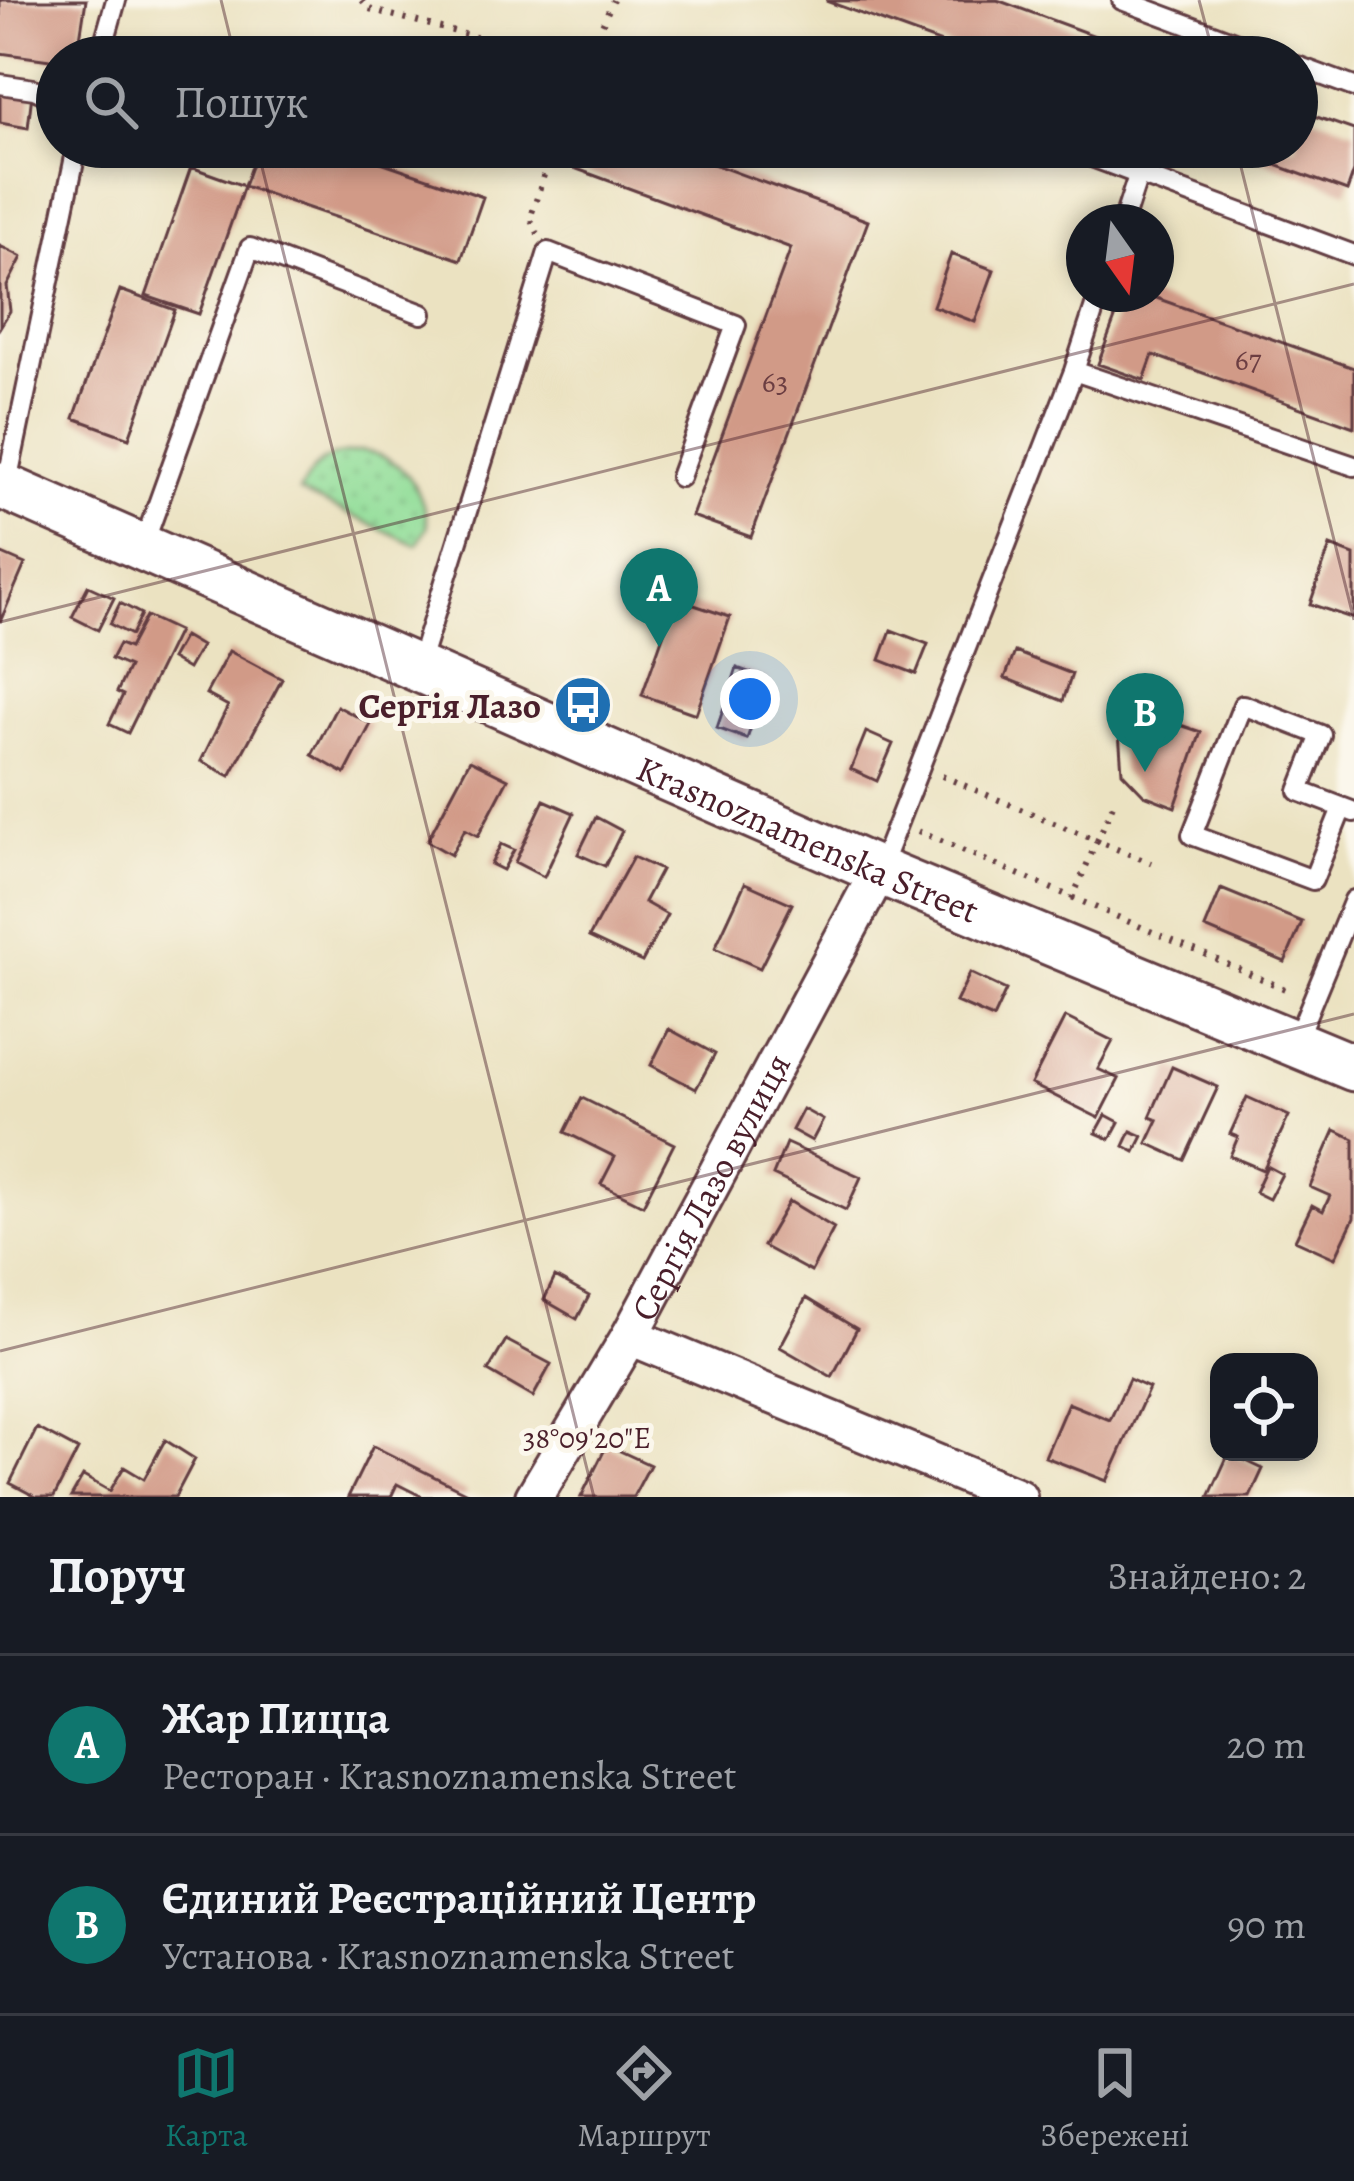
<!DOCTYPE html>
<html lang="uk">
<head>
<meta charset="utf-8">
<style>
	:root { --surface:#171b24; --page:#20242c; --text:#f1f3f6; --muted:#9ea1a6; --line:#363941; --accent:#0f766e }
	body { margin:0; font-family:Alegreya,serif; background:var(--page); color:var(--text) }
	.controls { position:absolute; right:36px; bottom:36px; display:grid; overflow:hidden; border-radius:24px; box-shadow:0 6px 18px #0003 }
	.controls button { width:108px; height:108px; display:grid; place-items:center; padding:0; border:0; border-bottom:3px solid var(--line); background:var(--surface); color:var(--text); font:60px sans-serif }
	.compass { position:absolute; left:1066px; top:204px; width:108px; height:108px; border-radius:50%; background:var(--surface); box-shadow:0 6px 18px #0003; rotate:166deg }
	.you { position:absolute; left:750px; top:699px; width:42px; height:42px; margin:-30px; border:9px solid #fff; border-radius:50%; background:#1a73e8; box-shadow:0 0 0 18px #1a73e833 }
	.badge { display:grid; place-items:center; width:78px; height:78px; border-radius:50%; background:var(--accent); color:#fff; font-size:39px; font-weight:700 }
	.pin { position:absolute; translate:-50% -99px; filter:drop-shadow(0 3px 6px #0008) }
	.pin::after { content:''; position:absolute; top:63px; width:42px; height:36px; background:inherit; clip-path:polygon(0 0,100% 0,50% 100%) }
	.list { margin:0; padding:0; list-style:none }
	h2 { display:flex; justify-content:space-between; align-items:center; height:156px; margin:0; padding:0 48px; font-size:51px }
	h2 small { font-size:39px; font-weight:400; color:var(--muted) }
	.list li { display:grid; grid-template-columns:78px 1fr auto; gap:36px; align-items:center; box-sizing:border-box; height:180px; padding:0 48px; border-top:3px solid var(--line) }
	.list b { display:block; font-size:45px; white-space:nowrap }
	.list p { margin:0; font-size:39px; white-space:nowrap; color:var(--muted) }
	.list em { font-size:39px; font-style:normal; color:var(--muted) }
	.icon { flex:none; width:66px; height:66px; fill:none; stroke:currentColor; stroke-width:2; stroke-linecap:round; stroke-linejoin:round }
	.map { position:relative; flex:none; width:1354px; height:1497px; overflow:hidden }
	.search { position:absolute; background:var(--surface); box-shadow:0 6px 18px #0003; left:36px; right:36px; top:36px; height:132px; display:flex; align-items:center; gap:30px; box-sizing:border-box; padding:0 42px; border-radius:66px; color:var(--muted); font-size:45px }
	.sheet { height:516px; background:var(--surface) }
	nav { display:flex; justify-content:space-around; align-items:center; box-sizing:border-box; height:168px; border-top:3px solid var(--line); background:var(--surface); font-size:33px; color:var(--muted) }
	nav a { display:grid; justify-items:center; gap:6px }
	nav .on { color:var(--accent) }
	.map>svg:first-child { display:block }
	.park { fill:url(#park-dots); stroke:#6e7e62; stroke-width:3 }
	.building { fill:#d19a87 }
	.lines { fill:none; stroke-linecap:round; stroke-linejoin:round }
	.service-casing { stroke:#623c42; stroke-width:24 }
	.minor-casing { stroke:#623c42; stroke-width:42 }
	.tertiary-casing { stroke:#623c42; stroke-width:51 }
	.path { stroke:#623c42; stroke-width:6; stroke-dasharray:3 9; stroke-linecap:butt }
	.service { stroke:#fff; stroke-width:18 }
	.minor { stroke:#fff; stroke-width:36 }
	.tertiary { stroke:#fff; stroke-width:45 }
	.ticks { fill:none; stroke:#4a1f2b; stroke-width:3; stroke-opacity:0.45 }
	.labels { text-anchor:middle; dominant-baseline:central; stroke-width:10; stroke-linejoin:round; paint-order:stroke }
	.number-label { font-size:30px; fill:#6c3e42 }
	.poi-label { font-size:36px; font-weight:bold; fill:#4a1f2b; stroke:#fbf7ec; text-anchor:end }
	.street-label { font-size:36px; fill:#4a1f2b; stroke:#fbf7ec }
	.ticks-label { font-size:30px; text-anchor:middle; fill:#4a1f2b; stroke:#fbf7ec; stroke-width:10; stroke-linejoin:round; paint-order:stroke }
</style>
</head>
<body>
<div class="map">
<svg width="1354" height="1497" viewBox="0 0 1354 1497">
	<defs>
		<pattern id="park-dots" width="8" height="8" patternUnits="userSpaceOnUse" patternTransform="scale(3)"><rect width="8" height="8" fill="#93de9a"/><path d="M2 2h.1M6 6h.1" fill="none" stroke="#80be85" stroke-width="1.8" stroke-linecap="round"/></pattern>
	</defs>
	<rect width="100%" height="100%" fill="#fbf7ec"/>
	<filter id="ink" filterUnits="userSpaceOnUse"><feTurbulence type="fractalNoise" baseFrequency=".00833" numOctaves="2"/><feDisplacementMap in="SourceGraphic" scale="24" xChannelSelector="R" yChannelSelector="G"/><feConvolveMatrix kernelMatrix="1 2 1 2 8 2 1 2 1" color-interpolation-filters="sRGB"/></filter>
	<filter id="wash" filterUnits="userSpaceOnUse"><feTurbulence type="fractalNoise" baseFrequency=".004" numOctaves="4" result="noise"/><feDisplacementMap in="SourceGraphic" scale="48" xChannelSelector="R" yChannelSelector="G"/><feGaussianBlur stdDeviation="2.7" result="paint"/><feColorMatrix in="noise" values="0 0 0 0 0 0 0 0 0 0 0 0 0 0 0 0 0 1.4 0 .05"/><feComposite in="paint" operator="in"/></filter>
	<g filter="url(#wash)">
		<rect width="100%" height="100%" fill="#ebe2c1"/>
		<path class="park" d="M362,451C404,457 422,487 428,526L417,545L299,492C318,459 324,456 362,451Z"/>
		<g id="blocks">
			<path class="building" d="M0,0H86L77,57H57V61L0,53Z
				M997,0L1152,57H980L826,1Z
				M0,89L32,94L28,128L0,123Z
				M1297,110L1354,130V171L1347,191L1229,148L1297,147Z
				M258,147H337L483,197L461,260L244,186L199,314L146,296L191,167L244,186Z
				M563,147H667L868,221L751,537L692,516L791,248L558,162Z
				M0,246L22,257L7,286L10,311L0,327Z
				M951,254L994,270L975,322L933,306Z
				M120,290L175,310L129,438L74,418Z
				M1124,294H1145L1354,368V427L1153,355L1144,380L1098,364Z
				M1330,546L1354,555V619L1310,604Z
				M0,553L25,564L0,622Z
				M88,586L114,598L98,630L72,617Z
				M676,599L730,617L696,714L642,695Z
				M120,603L141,614L131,635L110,624Z
				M146,616L178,631L128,733L109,724L123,695L117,692L129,667L111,659L119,644L129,648Z
				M891,630L928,644L916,674L880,660Z
				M184,636L201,646L188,669L171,659Z
				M229,651L282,679L230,776L201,761L228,706L206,694Z
				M1015,652L1072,674L1063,701L1005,678Z
				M737,668L767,679L747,739L717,728Z
				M337,706L371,724L345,774L312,755Z
				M1127,707L1201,732L1175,807L1144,795L1122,772L1119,732Z
				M866,732L893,744L877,781L851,769Z
				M470,760L508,779L478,836L465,829L451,855L427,841Z
				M544,800L574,813L544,877L515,862Z
				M596,817L622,831L605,866L578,854Z
				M501,844L514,850L503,870L491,864Z
				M633,857L661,870L644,902L667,915L642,962L589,937Z
				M745,883L792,904L760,968L715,948Z
				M1221,889L1302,922L1285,962L1205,928Z
				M970,973L1006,990L993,1018L956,1002Z
				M1065,1017L1113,1041L1098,1069L1119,1079L1099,1118L1031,1084Z
				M669,1029L715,1054L696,1089L651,1065Z
				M1172,1067L1218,1087L1184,1160L1147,1143L1158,1120L1150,1117Z
				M1247,1097L1289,1116L1263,1170L1230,1156L1238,1137L1230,1134Z
				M582,1098L674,1144L643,1205L601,1184L615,1157L565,1132Z
				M803,1109L823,1120L812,1141L792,1130Z
				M1106,1115L1119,1122L1110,1139L1096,1133Z
				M1335,1130L1354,1139V1218L1335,1258L1295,1240L1312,1205L1323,1211L1330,1196L1310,1187Z
				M1131,1131L1143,1136L1135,1152L1124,1146Z
				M786,1143L861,1177L846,1210L773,1175Z
				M1267,1166L1282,1174L1269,1199L1255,1192Z
				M789,1201L834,1228L811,1272L763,1246Z
				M555,1277L589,1296L577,1319L544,1300Z
				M806,1298L857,1329L832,1377L780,1347Z
				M506,1340L551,1364L533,1397L488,1371Z
				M1129,1379L1149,1388L1107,1481L1045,1457L1068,1403L1110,1420Z
				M37,1428L78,1450L54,1497H36L10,1483Z
				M165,1440L195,1459L175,1497H71L83,1476L110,1491L124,1467L144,1479Z
				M607,1445L650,1465L633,1497H581Z
				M373,1446L467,1493L464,1497H423L397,1484L391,1497H348Z
				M1229,1453L1263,1469L1250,1497H1209Z"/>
		</g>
	</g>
	<g filter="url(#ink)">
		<use href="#blocks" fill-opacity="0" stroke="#623c42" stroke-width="3"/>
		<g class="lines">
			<g class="service-casing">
				<path id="service" d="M1122,0L1274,57
					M814,49L834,57
					M100,57L116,0
					M1297,66L1354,87
					M0,84L34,89L57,100
					M1065,147L1354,255
					M1123,222L1138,176
					M1074,371L1354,466
					M6,487L77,147
					M143,546L250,248L422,314
					M418,668L548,252L736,325L680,477
					M1342,808L1313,880L1192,835L1243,705L1321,735L1299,791L1354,812
					M879,871L1074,371L1099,294
					M1295,1043L1354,900"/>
			</g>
			<g class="minor-casing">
				<g id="minor">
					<path d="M630,1336L1018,1497"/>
					<path id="s1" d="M534,1497L630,1336L879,871"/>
				</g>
			</g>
			<g class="tertiary-casing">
				<g id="tertiary">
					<path id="s2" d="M0,485L879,871L1354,1068"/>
				</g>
			</g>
			<path class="path" d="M362,0L369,9L551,57
				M588,57L613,0
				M538,234L530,219L553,147
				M942,776L1097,841L1116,798
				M918,831L1292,992
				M1072,899L1097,841L1151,863"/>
			<use href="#service" class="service"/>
			<use href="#minor" class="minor"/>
			<use href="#tertiary" class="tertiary"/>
		</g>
	</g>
	<path class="ticks" d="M221,0L235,57M1199,0L1214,57M257,147L594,1497M1236,147L1354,620M0,622L1354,284M0,1351L1354,1014"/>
	<defs>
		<g id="bus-disc" transform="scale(3)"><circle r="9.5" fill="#1f6fb2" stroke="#fbf7ec"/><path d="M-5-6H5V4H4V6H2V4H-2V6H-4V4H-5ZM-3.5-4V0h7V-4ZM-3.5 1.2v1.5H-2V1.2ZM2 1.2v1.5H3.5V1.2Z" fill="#fff"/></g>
	</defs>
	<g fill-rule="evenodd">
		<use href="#bus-disc" x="583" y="705"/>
	</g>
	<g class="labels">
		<g class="number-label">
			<text x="1248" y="360">67</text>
			<text x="775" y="382">63</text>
		</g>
		<g class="poi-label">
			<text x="541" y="705">Сергія Лазо</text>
		</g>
		<g class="street-label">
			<text stroke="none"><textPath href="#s2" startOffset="882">Krasnoznamenska Street</textPath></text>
			<text stroke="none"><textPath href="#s1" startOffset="357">Сергія Лазо вулиця</textPath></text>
		</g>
	</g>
	<g class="ticks-label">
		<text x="587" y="1448">38°09'20"E</text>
	</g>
</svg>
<div class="controls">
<button><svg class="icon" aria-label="locate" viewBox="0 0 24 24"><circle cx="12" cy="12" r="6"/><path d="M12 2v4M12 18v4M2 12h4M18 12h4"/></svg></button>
</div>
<svg class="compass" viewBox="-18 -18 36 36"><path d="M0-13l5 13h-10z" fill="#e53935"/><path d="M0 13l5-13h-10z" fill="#9ea1a6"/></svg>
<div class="you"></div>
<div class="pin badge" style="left:659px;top:647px">A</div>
<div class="pin badge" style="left:1145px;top:772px">B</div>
<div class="search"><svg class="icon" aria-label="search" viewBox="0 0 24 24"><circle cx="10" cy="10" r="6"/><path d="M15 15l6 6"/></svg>Пошук</div>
</div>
<section class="sheet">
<h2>Поруч<small>Знайдено: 2</small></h2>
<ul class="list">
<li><span class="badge">A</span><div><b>Жар Пицца</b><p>Ресторан · Krasnoznamenska Street</p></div><em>20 m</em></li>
<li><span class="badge">B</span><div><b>Єдиний Реєстраційний Центр</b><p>Установа · Krasnoznamenska Street</p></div><em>90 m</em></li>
</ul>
</section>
<nav>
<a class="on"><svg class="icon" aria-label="map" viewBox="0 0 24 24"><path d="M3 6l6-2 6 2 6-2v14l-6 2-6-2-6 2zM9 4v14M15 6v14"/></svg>Карта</a>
<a><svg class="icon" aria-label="directions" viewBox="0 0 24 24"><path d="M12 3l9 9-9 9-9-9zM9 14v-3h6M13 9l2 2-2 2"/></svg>Маршрут</a>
<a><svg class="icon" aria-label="saved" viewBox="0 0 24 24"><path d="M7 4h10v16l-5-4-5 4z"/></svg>Збережені</a>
</nav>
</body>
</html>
